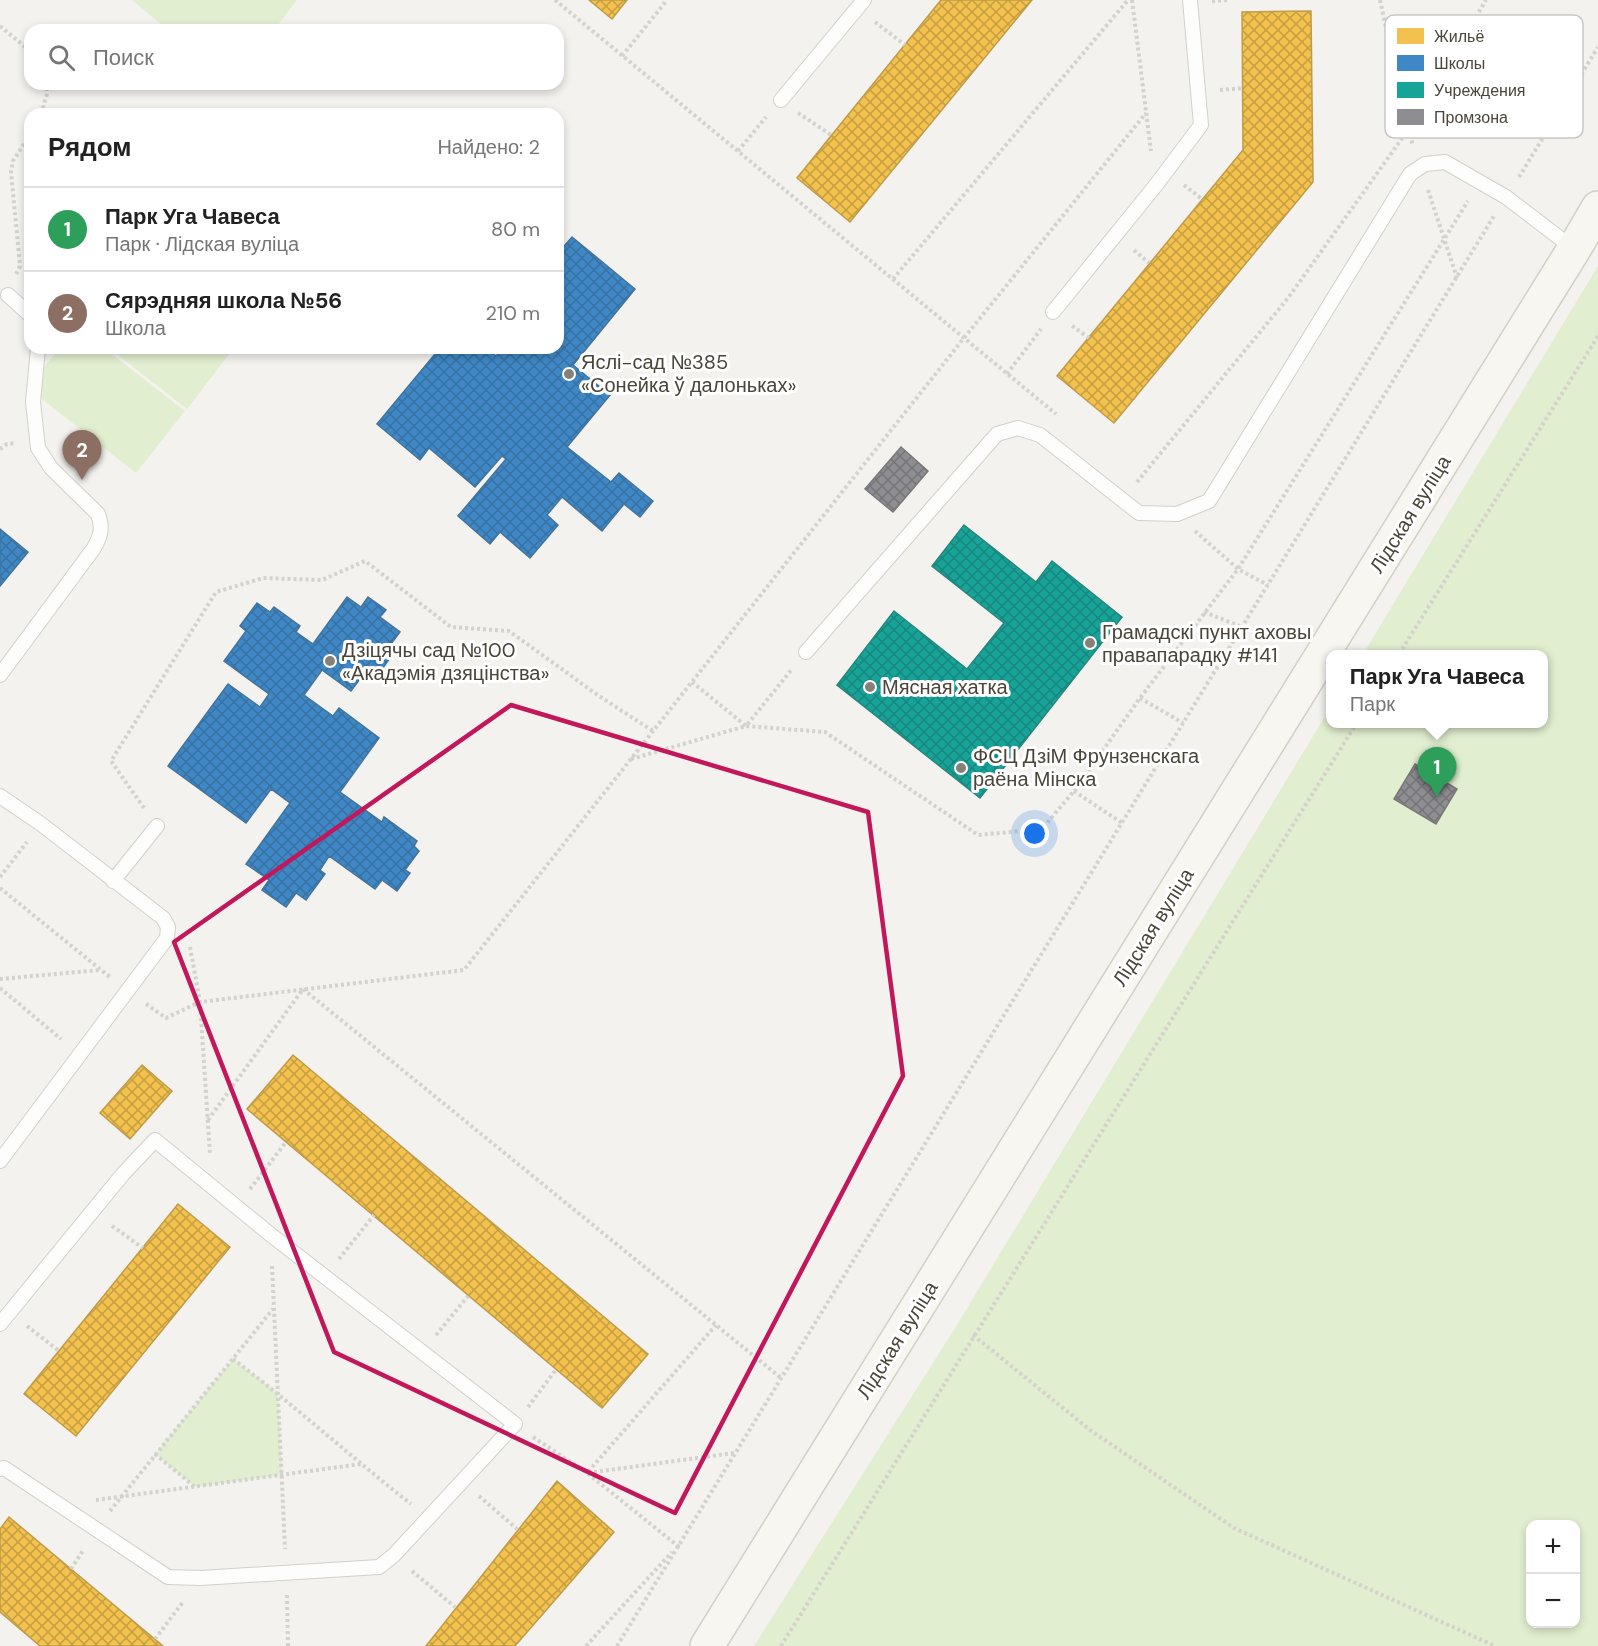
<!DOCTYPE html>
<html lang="ru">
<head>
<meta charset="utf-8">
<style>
	:root { --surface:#fff; --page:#f2f2f2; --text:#222; --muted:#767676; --line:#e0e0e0; --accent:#d93025 }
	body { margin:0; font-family:"DM Sans",sans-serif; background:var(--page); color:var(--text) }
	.controls { position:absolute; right:18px; bottom:18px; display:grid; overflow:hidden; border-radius:12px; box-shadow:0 3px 9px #0003 }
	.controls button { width:54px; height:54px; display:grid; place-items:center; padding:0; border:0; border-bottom:2px solid var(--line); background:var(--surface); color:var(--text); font:30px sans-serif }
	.you { position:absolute; left:1035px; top:834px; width:21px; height:21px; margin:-15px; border:4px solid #fff; border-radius:50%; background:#1a73e8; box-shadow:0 0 0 9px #1a73e833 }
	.badge { display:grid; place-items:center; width:39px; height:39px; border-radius:50%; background:var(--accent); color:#fff; font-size:20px; font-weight:700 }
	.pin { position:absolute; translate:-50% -50px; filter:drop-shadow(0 2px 3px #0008) }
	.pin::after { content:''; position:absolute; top:32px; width:21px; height:18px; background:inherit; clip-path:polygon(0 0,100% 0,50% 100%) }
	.popup { position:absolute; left:1326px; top:650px; width:222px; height:78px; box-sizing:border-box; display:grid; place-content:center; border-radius:12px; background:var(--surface); filter:drop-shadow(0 2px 4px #0005); font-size:20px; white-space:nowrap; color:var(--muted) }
	.popup b { font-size:22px; color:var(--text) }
	.popup::after { content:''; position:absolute; left:50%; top:100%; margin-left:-12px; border:12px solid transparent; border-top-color:var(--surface) }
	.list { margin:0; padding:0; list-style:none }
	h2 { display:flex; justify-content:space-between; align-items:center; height:78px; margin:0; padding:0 24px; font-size:26px }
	h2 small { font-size:20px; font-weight:400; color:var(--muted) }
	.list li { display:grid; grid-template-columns:39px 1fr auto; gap:18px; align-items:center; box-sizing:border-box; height:84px; padding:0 24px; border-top:2px solid var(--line) }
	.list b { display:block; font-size:22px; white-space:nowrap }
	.list p { margin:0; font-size:20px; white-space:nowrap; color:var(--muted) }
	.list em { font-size:20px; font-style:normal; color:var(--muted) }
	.icon { flex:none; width:33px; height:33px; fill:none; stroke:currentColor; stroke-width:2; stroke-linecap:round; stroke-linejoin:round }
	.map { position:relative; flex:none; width:1598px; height:1646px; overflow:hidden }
	.search { position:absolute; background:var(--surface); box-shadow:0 3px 9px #0003; left:24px; top:24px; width:540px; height:66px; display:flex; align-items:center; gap:15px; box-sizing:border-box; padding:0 21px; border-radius:18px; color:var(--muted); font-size:22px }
	.panel { position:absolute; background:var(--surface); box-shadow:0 3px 9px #0003; left:24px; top:108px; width:540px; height:246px; border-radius:18px }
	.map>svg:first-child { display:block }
	.green { fill:#e1eecf; fill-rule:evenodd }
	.homes { fill:url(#homes-cross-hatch); stroke:#c09c48; stroke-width:1.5 }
	.schools { fill:url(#schools-cross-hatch); stroke:#43749b; stroke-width:1.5 }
	.public { fill:url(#public-cross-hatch); stroke:#27867c; stroke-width:1.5 }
	.industry { fill:url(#industry-cross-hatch); stroke:#797777; stroke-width:1.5 }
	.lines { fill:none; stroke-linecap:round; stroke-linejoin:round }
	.lane-casing { stroke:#d2d0cb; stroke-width:16 }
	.secondary-casing { stroke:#d3cfc5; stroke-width:36 }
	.path { stroke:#d3d2cc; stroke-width:4; stroke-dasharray:3 3; stroke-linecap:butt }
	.lane { stroke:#fdfdfc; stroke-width:14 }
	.secondary { stroke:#f7f6f1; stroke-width:33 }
	.marked { fill:none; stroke:#c2185b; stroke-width:4.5; stroke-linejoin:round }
	.poi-dot { fill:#868178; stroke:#fff; stroke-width:2 }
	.labels { text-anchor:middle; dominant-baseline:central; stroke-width:6; stroke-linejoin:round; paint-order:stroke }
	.poi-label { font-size:20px; fill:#4b4439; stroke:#fff; text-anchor:start }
	.street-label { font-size:20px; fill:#4b4439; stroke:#fff }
	.key { fill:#fff; stroke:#c9c7c4; stroke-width:1.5 }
	.key-label { font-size:16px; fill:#4b4439 }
</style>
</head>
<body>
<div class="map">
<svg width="1598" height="1646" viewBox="0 0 1598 1646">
	<defs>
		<pattern id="homes-cross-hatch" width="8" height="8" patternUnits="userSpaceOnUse" patternTransform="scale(1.5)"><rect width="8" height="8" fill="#f2c14e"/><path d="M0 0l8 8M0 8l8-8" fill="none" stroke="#c69e42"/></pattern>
		<pattern id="schools-cross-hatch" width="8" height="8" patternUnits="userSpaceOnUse" patternTransform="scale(1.5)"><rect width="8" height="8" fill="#3f88c5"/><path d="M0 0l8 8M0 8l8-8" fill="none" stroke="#3771a1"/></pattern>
		<pattern id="public-cross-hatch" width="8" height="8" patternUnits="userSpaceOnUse" patternTransform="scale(1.5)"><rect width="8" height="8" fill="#17a398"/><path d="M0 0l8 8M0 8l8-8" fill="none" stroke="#17867d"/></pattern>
		<pattern id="industry-cross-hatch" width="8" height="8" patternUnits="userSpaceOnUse" patternTransform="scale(1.5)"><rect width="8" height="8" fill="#8d8d92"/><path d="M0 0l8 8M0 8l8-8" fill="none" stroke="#757578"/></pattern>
	</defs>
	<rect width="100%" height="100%" fill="#f4f2ee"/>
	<path class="green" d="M132,0H297L274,30H168Z
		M1598,266V1646H754L955,1328L1330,708V724H1544V654H1363ZM1530,1524H1576V1624H1530Z
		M59,348H104L185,411L136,473L28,388Z
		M109,348H234L187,409Z
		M233,1359L278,1393L282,1475L195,1487L155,1454Z"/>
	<path class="homes" d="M589,0H627L612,19Z
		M941,0H1032L850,222L797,178Z
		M1311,11L1313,182L1114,423L1057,376L1243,150L1242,12Z
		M293,1055L648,1354L602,1408L247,1109Z
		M142,1065L172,1091L130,1139L100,1113Z
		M178,1204L230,1247L76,1436L24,1394Z
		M557,1481L614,1532L515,1646H426Z
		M9,1517L71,1569L163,1646H40L0,1612V1529Z"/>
	<path class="schools" d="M572,237L635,289L573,365L610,395L567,447L611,482L619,473L653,501L640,517L624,504L602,531L562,497L547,515L558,525L530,558L500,532L490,544L458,516L506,459L502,456L475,487L429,448L420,460L377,424L440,348H487L496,356L502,350L500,348H558V253Z
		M0,529L28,552L0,586Z
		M347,597L361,607L368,597L386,610L380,617L400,632L391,644L397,648L378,675L368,668L351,691L322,670L304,695L333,716L339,708L379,738L340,792L382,822L384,817L417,841L414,846L419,851L405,870L410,873L397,891L382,880L375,889L329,856L320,870L325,874L306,900L296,893L286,907L262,890L269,880L246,864L290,803L271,789L246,823L168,766L228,684L260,707L269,694L224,661L246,631L240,626L257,603L270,612L274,607L300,626L296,632L313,644Z"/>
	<path class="public" d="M964,525L1036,582L1052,561L1122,617L980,798L837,685L894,611L967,669L1004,623L932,566Z"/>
	<path class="industry" d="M901,447L928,471L893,512L865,489Z
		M1415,764L1457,789L1436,824L1394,799Z"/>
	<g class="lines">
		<g class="lane-casing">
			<path id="lane" d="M781,100L864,0
				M8,295L30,315
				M1053,312L1156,185L1201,125L1190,0
				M806,652L997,434L1018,428L1040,435L1139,513L1177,514L1209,501L1410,174L1425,164L1445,162L1506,197L1574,249
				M0,675L94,548C101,535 103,528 98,514L51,468L38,448L33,402L38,348
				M0,796L41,824L163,918L168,927L167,938L0,1161
				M113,881L157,826
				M0,1324L123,1174L155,1140L271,1235L515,1424L394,1555L379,1567L201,1578L168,1577L4,1468L0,1469"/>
		</g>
		<g class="secondary-casing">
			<path id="secondary" d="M707,1646L1574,249L1598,208"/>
		</g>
		<path class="path" d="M555,0L1056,414
			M1132,0L1151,151
			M1380,0L1408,130L1413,145
			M1212,1L1227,0
			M875,22L905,45
			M0,26L30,51
			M622,56L667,0
			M1220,90L1243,88
			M798,113L831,135
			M41,114L47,94V84
			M738,151L766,117
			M1519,177L1598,47
			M1184,185L1203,200
			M1428,190L1457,278
			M1134,250L1149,263
			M16,274L20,266L11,172L13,161L30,134
			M893,279L1128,0
			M1072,326L1089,338
			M1007,374L1041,329
			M0,449L7,444L16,443
			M1137,482L1288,298L1408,130L1486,0
			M1195,531L1238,569L1268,585
			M1204,612L1242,627
			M1399,654L1598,336
			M692,682L746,726L792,669
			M1140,698L1183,723
			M631,759L746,726L825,732L978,835L1042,829L1074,791L1140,698L1238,569L1468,201
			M1074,791L1122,823
			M144,808L111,761L216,592L263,578L322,580L365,561L451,627L509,631L599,696L653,731
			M0,877L27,842
			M0,888L111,978
			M190,947L200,1002L210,1154
			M0,979L100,970
			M0,988L61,1039
			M146,1004L166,1018L200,1002L464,970L964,338L1146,113
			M208,1120L303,989L781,1378
			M250,1189L286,1142
			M112,1226L143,1248
			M339,1259L374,1215
			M272,1266L285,1549
			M27,1326L59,1351
			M436,1335L468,1296
			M973,1335L1090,1430L1234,1528L1495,1646
			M233,1359C294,1405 351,1457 411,1504
			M528,1407L555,1371
			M533,1437L587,1473L734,1453
			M155,1454L195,1487
			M479,1496L517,1529
			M96,1500L361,1464
			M110,1511L273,1309
			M677,1547L678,1546L587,1473L716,1325
			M71,1569L84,1549
			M412,1571L455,1607
			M287,1595L288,1646
			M155,1639L183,1602
			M586,1646L672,1552
			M617,1646L1494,216
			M781,1646L1356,724"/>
		<use href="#lane" class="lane"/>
		<use href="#secondary" class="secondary"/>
	</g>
	<path class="marked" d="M511,705L868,812L903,1076L675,1513L334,1352L174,942Z"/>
	<g class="poi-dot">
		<circle cx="569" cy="374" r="6"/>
		<circle cx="1090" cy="643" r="6"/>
		<circle cx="330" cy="661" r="6"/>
		<circle cx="870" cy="687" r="6"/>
		<circle cx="961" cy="768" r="6"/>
	</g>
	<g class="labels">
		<g class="poi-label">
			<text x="581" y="362">Яслі-сад №385<tspan x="581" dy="23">«Сонейка ў далоньках»</tspan></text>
			<text x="1102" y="632">Грамадскі пункт аховы<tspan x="1102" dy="23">правапарадку #141</tspan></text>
			<text x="342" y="650">Дзіцячы сад №100<tspan x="342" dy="23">«Акадэмія дзяцінства»</tspan></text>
			<text x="882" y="687">Мясная хатка</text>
			<text x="973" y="756">ФСЦ ДзіМ Фрунзенскага<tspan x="973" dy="23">раёна Мінска</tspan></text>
		</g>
		<g class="street-label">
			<text transform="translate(1410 514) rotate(-58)">Лідская вуліца</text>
			<text transform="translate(1153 927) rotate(-58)">Лідская вуліца</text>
			<text transform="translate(897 1340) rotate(-58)">Лідская вуліца</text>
		</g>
	</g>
	<rect x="1385" y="15" width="198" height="123" rx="9" class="key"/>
	<rect x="1397" y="28" width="27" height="16" fill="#f2c14e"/>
	<rect x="1397" y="55" width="27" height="16" fill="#3f88c5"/>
	<rect x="1397" y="82" width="27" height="16" fill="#17a398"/>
	<rect x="1397" y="109" width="27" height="16" fill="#8d8d92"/>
	<g class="key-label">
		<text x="1434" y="42">Жильё</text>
		<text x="1434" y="69">Школы</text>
		<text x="1434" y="96">Учреждения</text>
		<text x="1434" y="123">Промзона</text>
	</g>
</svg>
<div class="controls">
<button>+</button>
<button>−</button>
</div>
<div class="you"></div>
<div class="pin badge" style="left:1437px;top:797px;background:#2e9e5b">1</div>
<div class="popup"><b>Парк Уга Чавеса</b>Парк</div>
<div class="pin badge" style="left:82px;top:480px;background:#8d6e63">2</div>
<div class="search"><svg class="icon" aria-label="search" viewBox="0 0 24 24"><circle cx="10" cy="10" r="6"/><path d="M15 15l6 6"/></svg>Поиск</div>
<section class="panel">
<h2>Рядом<small>Найдено: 2</small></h2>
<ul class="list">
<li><span class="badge" style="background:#2e9e5b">1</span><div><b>Парк Уга Чавеса</b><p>Парк · Лідская вуліца</p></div><em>80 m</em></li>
<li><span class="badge" style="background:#8d6e63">2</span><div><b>Сярэдняя школа №56</b><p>Школа</p></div><em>210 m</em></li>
</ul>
</section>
</div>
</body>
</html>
